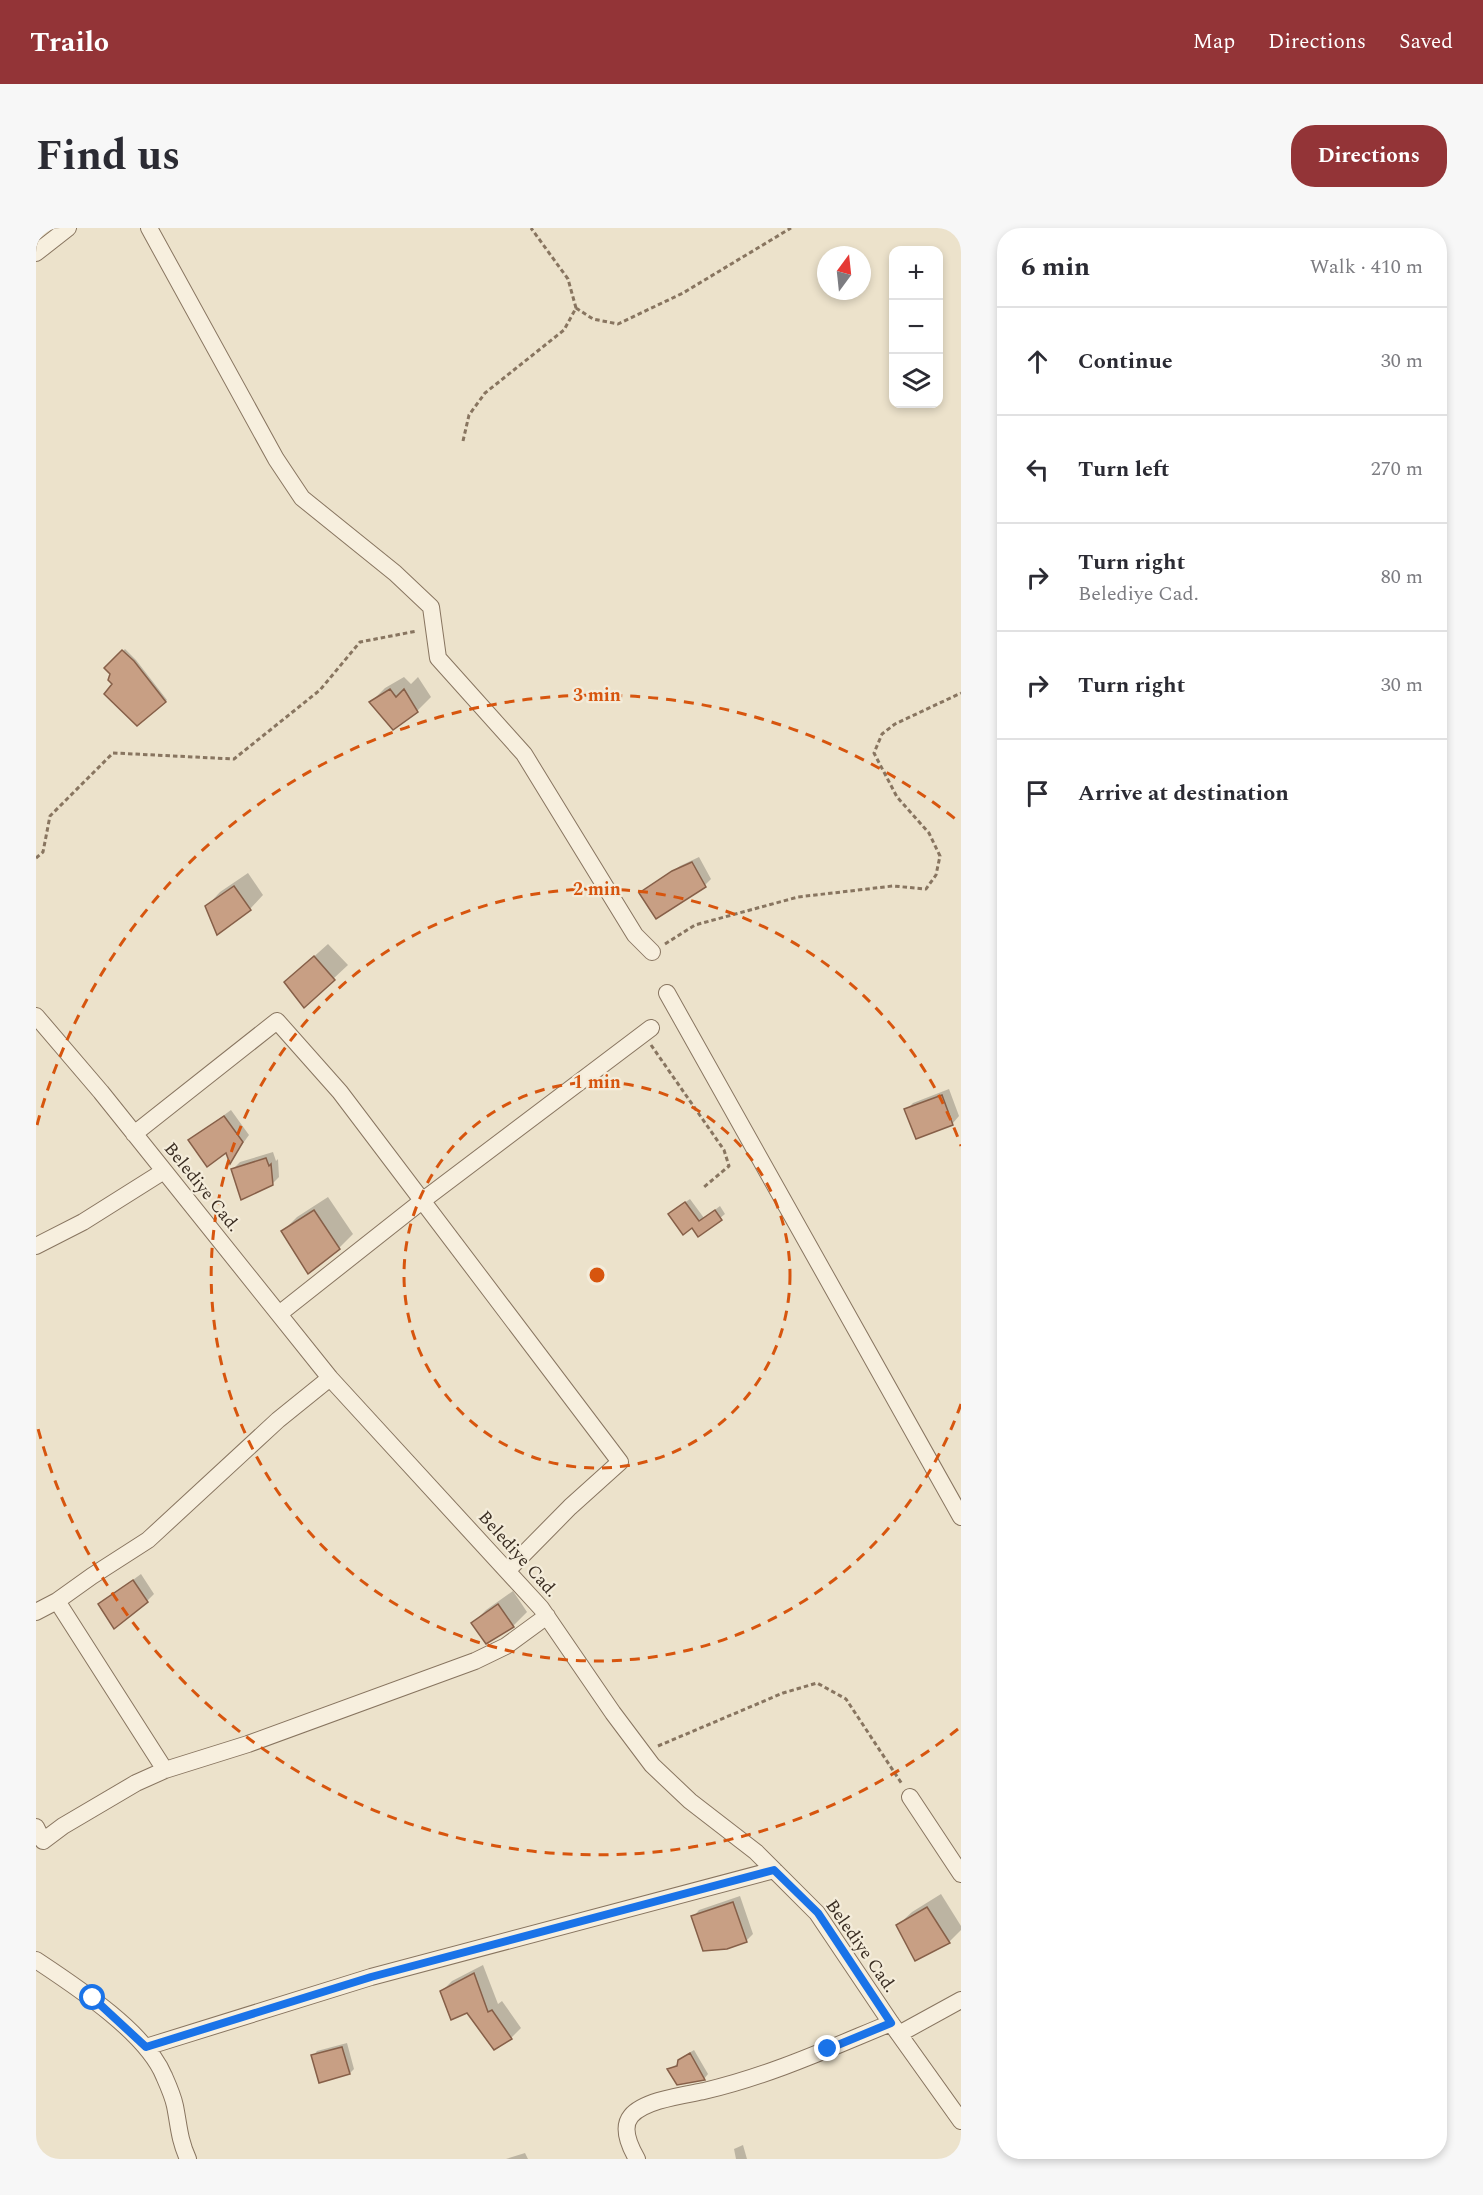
<!DOCTYPE html>
<html lang="en">
<head>
<meta charset="utf-8">
<style>
	:root { --surface:#fff; --page:#f7f7f7; --text:#2b2b33; --muted:#7c7c81; --line:#e1e1e2; --accent:#933437 }
	body { margin:0; font-family:Spectral,serif; background:var(--page); color:var(--text) }
	.controls { position:absolute; right:18px; top:18px; display:grid; overflow:hidden; border-radius:12px; box-shadow:0 3px 9px #0003 }
	.controls button { width:54px; height:54px; display:grid; place-items:center; padding:0; border:0; border-bottom:2px solid var(--line); background:var(--surface); color:var(--text); font:30px sans-serif }
	.compass { position:absolute; left:781px; top:18px; width:54px; height:54px; border-radius:50%; background:var(--surface); box-shadow:0 3px 9px #0003; rotate:15deg }
	.stop { position:absolute; width:18px; height:18px; margin:-14px; border:4px solid #1a73e8; border-radius:50%; background:#fff }
	.stop.end { background:#1a73e8; border-color:#fff; box-shadow:0 2px 6px #0008 }
	.list { margin:0; padding:0; list-style:none }
	h2 { display:flex; justify-content:space-between; align-items:center; height:78px; margin:0; padding:0 24px; font-size:26px }
	h2 small { font-size:20px; font-weight:400; color:var(--muted) }
	.list li { display:grid; grid-template-columns:39px 1fr auto; gap:18px; align-items:center; box-sizing:border-box; height:108px; padding:0 24px; border-top:2px solid var(--line) }
	.list b { display:block; font-size:22px; white-space:nowrap }
	.list p { margin:0; font-size:20px; white-space:nowrap; color:var(--muted) }
	.list em { font-size:20px; font-style:normal; color:var(--muted) }
	.icon { flex:none; width:33px; height:33px; fill:none; stroke:currentColor; stroke-width:2; stroke-linecap:round; stroke-linejoin:round }
	.map { position:relative; flex:none; width:925px; height:1931px; overflow:hidden; border-radius:24px }
	header { display:flex; align-items:center; gap:36px; box-sizing:border-box; height:84px; padding:0 30px; background:var(--accent); color:#fff }
	header strong { font-size:28px }
	nav { display:flex; gap:33px; margin-inline-start:auto; font-size:21px }
	.intro { display:flex; align-items:center; justify-content:space-between; box-sizing:border-box; height:144px; padding:0 36px }
	h1 { margin:0; font-size:42px }
	.button { padding:15px 27px; border-radius:24px; background:var(--accent); color:#fff; font-size:21px; font-weight:700 }
	main { display:flex; gap:36px; padding:0 36px }
	aside { flex:1; background:var(--surface); border-radius:24px; box-shadow:0 3px 9px #0003 }
	.map>svg:first-child { display:block }
	.shadow { fill:#0003 }
	.building { fill:#c89f84; stroke:#865f48; stroke-width:1.5 }
	.lines { fill:none; stroke-linecap:round; stroke-linejoin:round }
	.street-casing { stroke:#887560; stroke-width:18 }
	.path { stroke:#887560; stroke-width:3; stroke-dasharray:4.5 3; stroke-linecap:butt }
	.street { stroke:#f7efde; stroke-width:16 }
	.route { stroke:#1a73e8; stroke-width:8 }
	.ring { fill:none; stroke:#d7550e; stroke-width:3; stroke-dasharray:10 8 }
	.labels { text-anchor:middle; dominant-baseline:central; stroke-width:4.5; stroke-linejoin:round; paint-order:stroke }
	.street-label { font-size:18px; fill:#3a2d22; stroke:#f4ecda }
	.centre { fill:#d7550e; stroke:#f4ecda; stroke-width:3 }
	.ring-label { font-size:18px; text-anchor:middle; font-weight:bold; fill:#d7550e; stroke:#f4ecda; stroke-width:4.5; stroke-linejoin:round; paint-order:stroke }
</style>
</head>
<body>
<header>
<strong>Trailo</strong>
<nav><a>Map</a><a>Directions</a><a>Saved</a></nav>
</header>
<div class="intro"><h1>Find us</h1><a class="button">Directions</a></div>
<main>
<div class="map">
<svg width="925" height="1931" viewBox="0 0 925 1931">
	<rect width="100%" height="100%" fill="#ece2cb"/>
	<path class="shadow" d="M89,421L100,432L131,472L101,496L78,456L76,446L70,440Z
		M368,449L375,456L382,449L395,469L381,483L335,474L349,460Z
		M663,629L675,651L669,657L621,689L605,665L644,638Z
		M212,645L227,667L214,681L171,678L184,664Z
		M292,716L312,737L268,778L264,741Z
		M913,861L923,888L917,895L881,909L870,882L877,875Z
		M195,882L213,907L194,933L191,923L154,912Z
		M237,924L240,933L242,931L243,949L236,956L197,941L204,934Z
		M292,969L317,1006L303,1020L247,1003L261,989Z
		M654,971L668,990L684,978L689,986L663,1007L639,981Z
		M105,1346L118,1366L111,1373L63,1377Z
		M477,1363L491,1384L477,1398L450,1414L437,1395L450,1382Z
		M905,1666L925,1698V1702L913,1714L862,1697L876,1684Z
		M704,1668L717,1706L710,1713L657,1689L663,1682Z
		M447,1737L462,1776L466,1773L485,1800L475,1810L458,1820L431,1783L406,1763L416,1753Z
		M311,1815L318,1841L314,1845L277,1828L281,1823Z
		M658,1822L672,1846L668,1851L633,1841L643,1835L648,1828Z
		M707,1917L711,1931H700L698,1921Z
		M489,1925L492,1931H470Z"/>
	<path class="building" d="M86,422L98,433L130,474L101,498L68,466L76,456L72,452L74,446L68,440Z
		M354,461L360,469L368,461L382,484L357,502L333,474Z
		M656,634L670,659L620,691L603,665L636,643Z
		M198,658L215,682L181,707L169,678Z
		M278,728L299,752L268,780L248,754Z
		M906,867L917,897L880,911L868,881Z
		M188,888L207,914L194,936L190,925L171,939L152,912Z
		M230,930L233,938L235,936L237,957L205,972L195,941Z
		M649,974L663,993L679,982L686,992L662,1009L656,1000L647,1007L632,986Z
		M278,982L304,1021L272,1046L245,1003Z
		M97,1352L112,1374L78,1401L62,1376Z
		M462,1376L478,1399L450,1416L435,1395Z
		M697,1674L711,1714L691,1721L667,1723L655,1688Z
		M891,1679L914,1715L879,1733L860,1697Z
		M438,1745L452,1784L456,1782L476,1811L458,1822L431,1785L415,1792L404,1763Z
		M306,1819L314,1846L283,1855L275,1827Z
		M654,1825L669,1852L641,1857L631,1841L641,1838L642,1832Z"/>
	<g class="lines">
		<g class="street-casing">
			<path id="street" d="M113,0L240,231L266,270L359,345L395,379L402,430L488,526L599,707L616,724
				M0,25L32,0
				M631,765L925,1289
				M0,788L65,864L294,1150L505,1380L577,1485L616,1537L654,1573L720,1624L781,1685L855,1795L925,1893
				M98,906L241,793L304,864L584,1234L534,1279L472,1342
				M0,1018L47,994L128,943
				M243,1086L386,973L615,800
				M21,1373L129,1542
				M0,1384L21,1373L56,1348L112,1312L242,1192L294,1150
				M874,1569L925,1646
				M0,1599L7,1613L27,1598L100,1555L129,1542L212,1516L439,1433L470,1418L511,1388
				M0,1732C39,1758 110,1804 128,1848C132,1857 137,1868 139,1878C143,1898 143,1911 152,1931
				M863,1806L925,1772
				M110,1819L335,1749L738,1642
				M601,1931C594,1919 585,1900 595,1888C608,1872 649,1867 668,1863C733,1848 794,1820 855,1795"/>
		</g>
		<path class="path" d="M540,80L557,91L582,96L647,65L755,0
			M427,213L433,187L449,165L528,102L540,80L532,51L495,0
			M0,630L7,624L14,588L77,525L198,531L284,462L324,414L381,403
			M629,716L659,697L762,669L857,658L890,661L900,647L904,628L893,605L861,569L838,525L846,506L859,496L925,465
			M615,817L688,922L693,938L668,959
			M622,1518L747,1465L781,1455L810,1471L866,1556"/>
		<use href="#street" class="street"/>
	</g>
	<g class="lines">
		<path class="route" d="M57,1770L110,1819L335,1749L738,1642L782,1685L855,1795L792,1821"/>
	</g>
	<g class="ring">
		<circle cx="561" cy="1047" r="193"/>
		<path d="M925 1176A386 386 0 1 1 925 918"/>
		<path d="M922 1501A580 580 0 0 1 1 1197M1 897A580 580 0 0 1 922 593"/>
	</g>
	<g class="labels">
		<g class="street-label">
			<text transform="translate(166 959) rotate(51)">Belediye Cad.</text>
			<text transform="translate(482 1326) rotate(48)">Belediye Cad.</text>
			<text transform="translate(825 1718) rotate(55)">Belediye Cad.</text>
		</g>
	</g>
	<circle cx="561" cy="1047" r="9" class="centre"/>
	<g class="ring-label">
		<text x="561" y="473">3 min</text>
		<text x="561" y="667">2 min</text>
		<text x="561" y="860">1 min</text>
	</g>
</svg>
<div class="controls">
<button>+</button>
<button>−</button>
<button><svg class="icon" aria-label="layers" viewBox="0 0 24 24"><path d="M12 4l9 5-9 5-9-5zM3 14l9 5 9-5"/></svg></button>
</div>
<svg class="compass" viewBox="-18 -18 36 36"><path d="M0-13l5 13h-10z" fill="#e53935"/><path d="M0 13l5-13h-10z" fill="#7c7c81"/></svg>
<div class="stop" style="left:57px;top:1770px"></div>
<div class="stop end" style="left:792px;top:1821px"></div>
</div>
<aside>
<h2>6 min<small>Walk · 410 m</small></h2>
<ul class="list">
<li><svg class="icon" aria-label="ahead" viewBox="0 0 24 24"><path d="M12 20V5M6 11l6-6 6 6"/></svg><div><b>Continue</b></div><em>30 m</em></li>
<li><svg class="icon" aria-label="left" viewBox="0 0 24 24"><path d="M17 20v-9H6M10 6l-5 5 5 5"/></svg><div><b>Turn left</b></div><em>270 m</em></li>
<li><svg class="icon" aria-label="right" viewBox="0 0 24 24"><path d="M7 20v-9h11M14 6l5 5-5 5"/></svg><div><b>Turn right</b><p>Belediye Cad.</p></div><em>80 m</em></li>
<li><svg class="icon" aria-label="right" viewBox="0 0 24 24"><path d="M7 20v-9h11M14 6l5 5-5 5"/></svg><div><b>Turn right</b></div><em>30 m</em></li>
<li><svg class="icon" aria-label="arrive" viewBox="0 0 24 24"><path d="M6 21V4h12l-3 4 3 4H6"/></svg><div><b>Arrive at destination</b></div></li>
</ul>
</aside>
</main>
</body>
</html>
